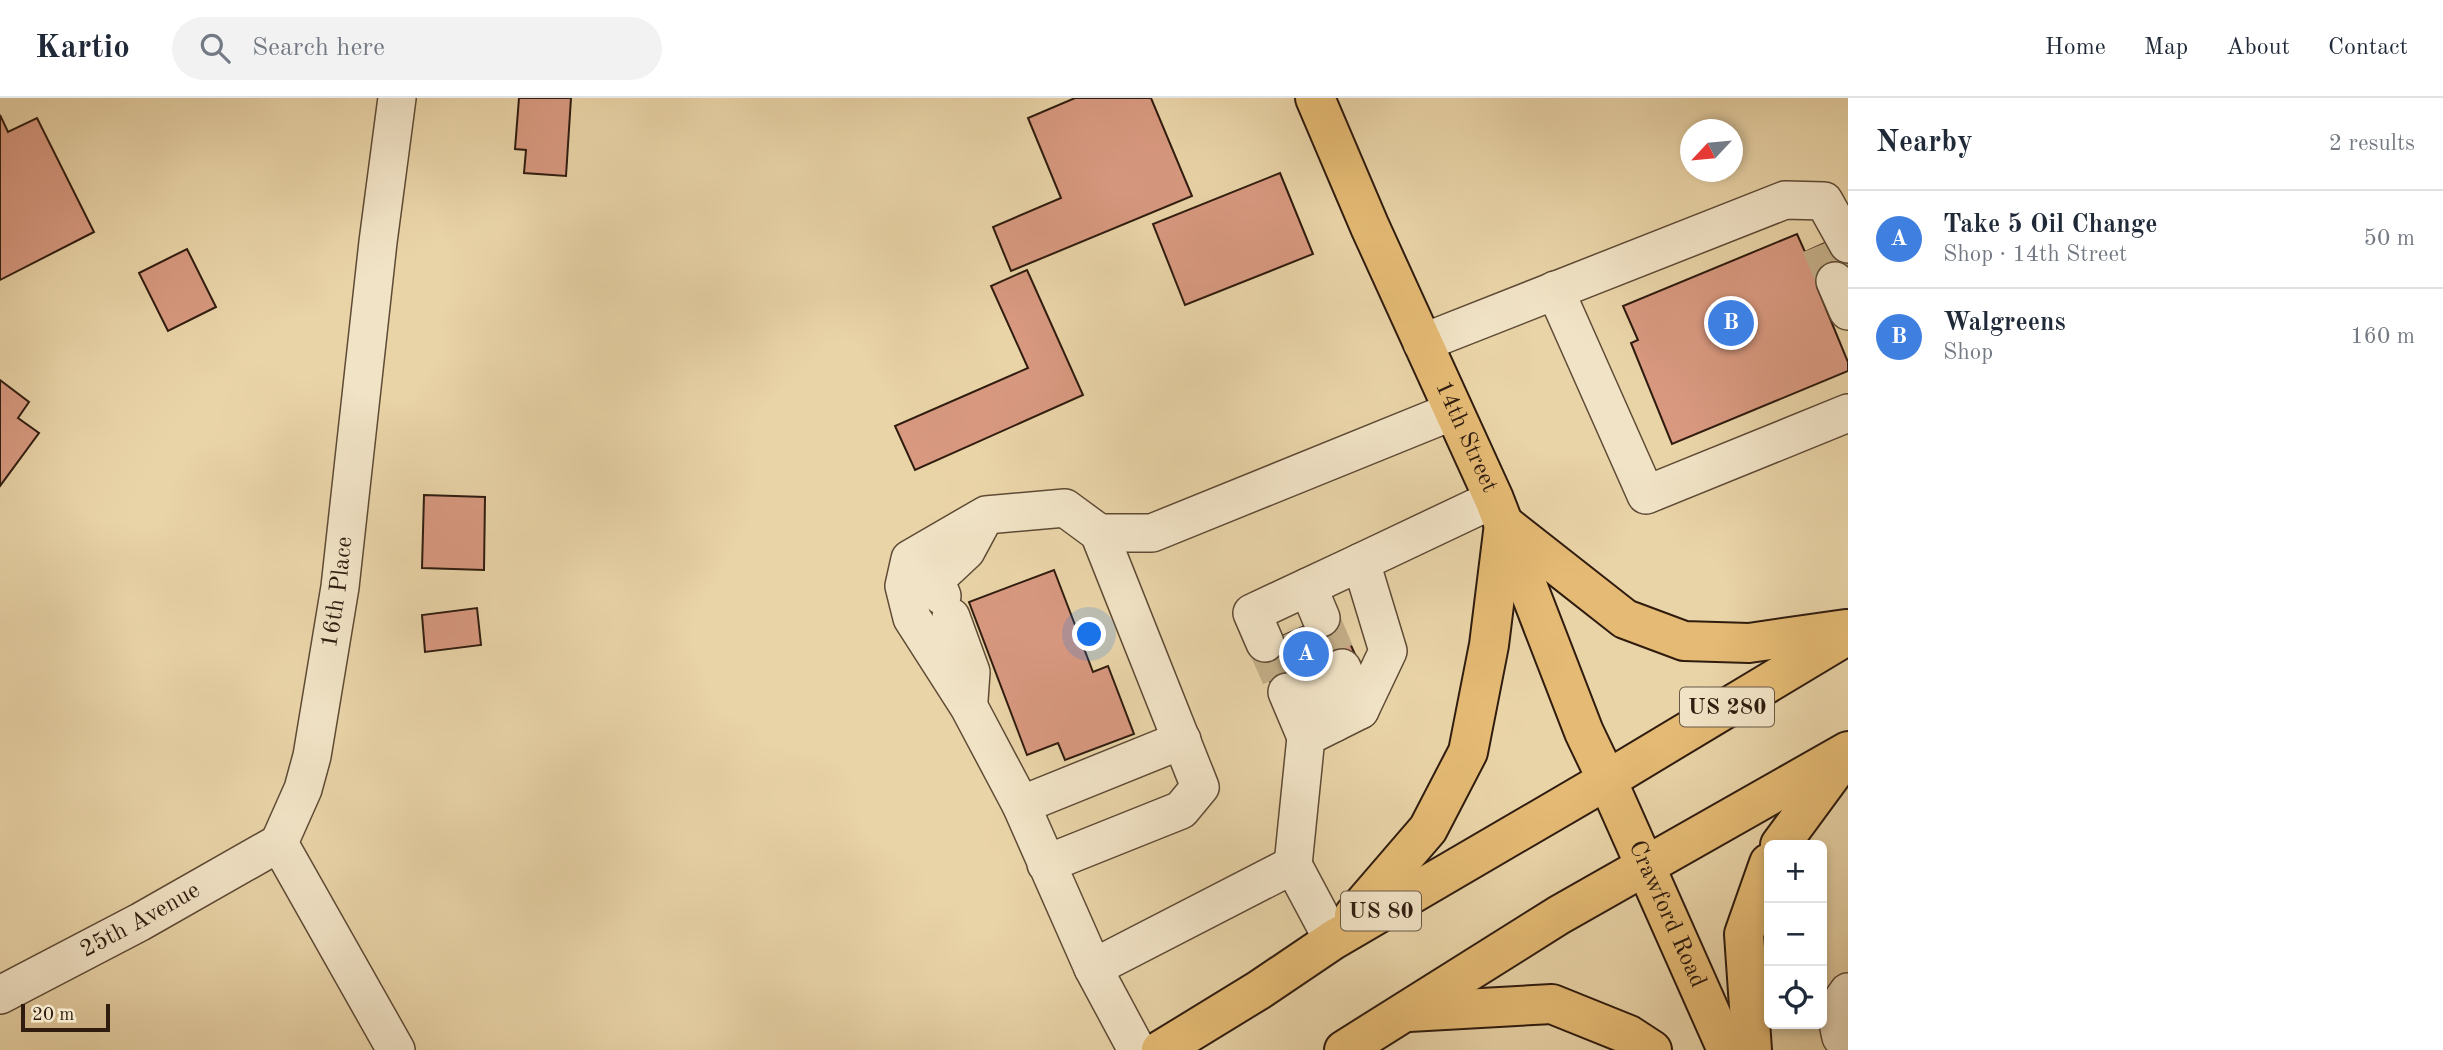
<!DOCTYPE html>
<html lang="en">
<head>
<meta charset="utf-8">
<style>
	:root { --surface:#fff; --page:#f2f2f3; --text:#1f2937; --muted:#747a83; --line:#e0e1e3; --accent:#1a73e8 }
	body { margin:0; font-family:"Old Standard TT",serif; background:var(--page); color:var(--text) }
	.controls { position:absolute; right:21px; bottom:21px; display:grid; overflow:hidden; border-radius:10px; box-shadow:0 4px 10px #0003 }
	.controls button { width:63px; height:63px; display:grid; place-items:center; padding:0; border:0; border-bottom:2px solid var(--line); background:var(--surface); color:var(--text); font:35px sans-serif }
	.compass { position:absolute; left:1680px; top:21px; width:63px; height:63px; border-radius:50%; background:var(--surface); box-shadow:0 4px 10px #0003; rotate:244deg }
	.scale { position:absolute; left:21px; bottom:18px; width:89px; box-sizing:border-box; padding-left:7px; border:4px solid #2f1c0f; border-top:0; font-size:19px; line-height:24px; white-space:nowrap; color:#2f1c0f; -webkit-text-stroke:5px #f1e3c6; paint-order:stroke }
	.you { position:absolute; left:1090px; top:537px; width:24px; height:24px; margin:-18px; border:5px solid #fff; border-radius:50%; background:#1a73e8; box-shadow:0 0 0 10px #1a73e833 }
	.badge { display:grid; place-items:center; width:46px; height:46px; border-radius:50%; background:var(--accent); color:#fff; font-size:23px; font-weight:700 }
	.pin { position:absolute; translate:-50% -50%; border:4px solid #fff; box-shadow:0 2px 7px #0006 }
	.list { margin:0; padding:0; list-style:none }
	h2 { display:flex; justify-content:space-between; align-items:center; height:91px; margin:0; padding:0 28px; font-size:30px }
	h2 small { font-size:23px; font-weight:400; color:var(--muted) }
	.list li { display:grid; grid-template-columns:46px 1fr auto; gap:21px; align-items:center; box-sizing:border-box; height:98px; padding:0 28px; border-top:2px solid var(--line) }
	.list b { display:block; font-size:26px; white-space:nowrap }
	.list p { margin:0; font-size:23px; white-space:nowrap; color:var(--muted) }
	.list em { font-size:23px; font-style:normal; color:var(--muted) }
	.icon { flex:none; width:38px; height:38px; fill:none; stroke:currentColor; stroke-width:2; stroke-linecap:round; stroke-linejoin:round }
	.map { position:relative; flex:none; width:1848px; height:952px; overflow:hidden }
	header { display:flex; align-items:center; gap:42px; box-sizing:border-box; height:98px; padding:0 35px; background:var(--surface); border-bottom:2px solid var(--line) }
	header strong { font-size:33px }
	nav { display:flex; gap:38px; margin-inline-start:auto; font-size:24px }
	.search { width:490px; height:63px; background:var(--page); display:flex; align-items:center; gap:18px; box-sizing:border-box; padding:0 24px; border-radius:38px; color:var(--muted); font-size:26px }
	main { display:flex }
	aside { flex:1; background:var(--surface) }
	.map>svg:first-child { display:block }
	.building { fill:#d89980; stroke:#2f1c0f; stroke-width:2 }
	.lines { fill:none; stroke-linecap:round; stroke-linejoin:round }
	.minor-tunnel { stroke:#c4af89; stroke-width:37; stroke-dasharray:37 18; stroke-linecap:butt }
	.minor-casing { stroke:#5e4a35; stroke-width:40 }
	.major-casing { stroke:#2f1c0f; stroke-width:42 }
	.highway-casing { stroke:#2f1c0f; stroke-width:42 }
	.minor { stroke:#f1e3c6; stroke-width:37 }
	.major { stroke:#e4ba74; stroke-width:38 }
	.highway { stroke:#e4ba74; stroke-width:38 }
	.labels { text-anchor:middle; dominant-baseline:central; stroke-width:5; stroke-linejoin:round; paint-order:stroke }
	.shield { fill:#f1e3c6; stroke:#695846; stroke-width:2 }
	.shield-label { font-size:23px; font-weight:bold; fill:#2f1c0f }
	.street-label { font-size:24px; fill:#2f1c0f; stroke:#f1e3c6 }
</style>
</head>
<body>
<header>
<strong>Kartio</strong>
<div class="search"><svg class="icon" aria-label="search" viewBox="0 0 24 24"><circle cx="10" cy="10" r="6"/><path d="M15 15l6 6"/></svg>Search here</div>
<nav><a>Home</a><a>Map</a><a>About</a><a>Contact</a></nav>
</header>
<main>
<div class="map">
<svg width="1848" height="952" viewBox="0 0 1848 952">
	<rect width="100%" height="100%" fill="#e9d4a8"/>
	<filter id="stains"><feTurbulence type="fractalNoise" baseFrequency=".00286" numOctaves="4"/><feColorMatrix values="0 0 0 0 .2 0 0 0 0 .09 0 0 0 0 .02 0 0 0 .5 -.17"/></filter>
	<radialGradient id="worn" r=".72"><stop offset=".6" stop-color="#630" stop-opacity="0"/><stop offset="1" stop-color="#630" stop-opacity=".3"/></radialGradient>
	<path class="building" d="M519,0H571L566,78L524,75L526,52L515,51Z
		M1075,0H1151L1192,98L1011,173L993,129L1061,100L1028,20Z
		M0,17L8,34L37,20L94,134L0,182Z
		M1280,75L1313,156L1185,207L1153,126Z
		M1797,136L1805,154L1827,144L1841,179L1817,189L1848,264V273L1672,346L1631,245L1638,242L1623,208Z
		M187,151L216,209L168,233L139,175Z
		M1027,172L1083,297L915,372L895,328L1028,270L991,188Z
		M0,282L29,304L18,320L39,335L0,388Z
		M424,397L485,399L484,472L422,470Z
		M1054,472L1093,574L1108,568L1134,636L1065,662L1058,645L1027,657L969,504Z
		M477,510L481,547L425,554L422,517Z
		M1336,514L1358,563L1277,599L1255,550Z"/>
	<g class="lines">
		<path class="minor-tunnel" d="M1820,147L1835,183
			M1321,520L1342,570
			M1293,533L1314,583
			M1265,545L1287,594"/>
		<g class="minor-casing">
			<g id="minor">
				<path d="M1835,183L1848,213"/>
				<path d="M1555,192L1646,397L1848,315"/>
				<path d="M1422,245L1785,102L1824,103L1848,146"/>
				<path d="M1099,435H1152L1453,313"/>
				<path d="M1361,464L1494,401"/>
				<path d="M1308,489L1321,520"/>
				<path d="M942,498L935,482L966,453L980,427"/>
				<path d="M951,519L971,574L969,602"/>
				<path d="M1265,545L1252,515L1361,464L1388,553L1360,612L1306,639L1293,767"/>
				<path d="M1342,570L1360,612"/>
				<path d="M1314,583L1334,625"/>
				<path d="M1287,594L1306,639"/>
				<path d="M1021,707L1182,642"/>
				<path d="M1046,766L1181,712L1200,689L1099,435L1065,410L986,417L910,461L904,488L912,520L969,609L1021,707L1093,870L1137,952"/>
				<path d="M1093,870L1293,767L1333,842"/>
				<path id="s1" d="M0,897L140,824L279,745"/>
				<path d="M1841,939C1836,921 1836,909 1848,894"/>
				<path id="s2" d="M396,952L279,745L303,691L312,658L340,489L378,144L397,0"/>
			</g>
		</g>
		<g class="major-casing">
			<g id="major">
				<path id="s3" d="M1315,0L1370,129L1494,401L1584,634L1607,682"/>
			</g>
		</g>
		<g class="highway-casing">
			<g id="highway">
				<path d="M1504,426L1625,521L1684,543L1749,545L1846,531"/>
				<path id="s4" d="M1607,682L1727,952"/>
				<path d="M1780,747L1841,664"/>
				<path d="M1354,817L1428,731L1468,654L1489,547L1504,426"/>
				<path d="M1409,914L1552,906L1629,937L1652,952"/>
				<path d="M1161,952L1259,892L1333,842L1607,682L1848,537"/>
				<path d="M1344,952L1559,817L1848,653"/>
				<path d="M1752,952L1744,836L1769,765"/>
			</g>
		</g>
		<use href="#minor" class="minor"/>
		<use href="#major" class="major"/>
		<use href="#highway" class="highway"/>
	</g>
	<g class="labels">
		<g class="shield">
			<rect x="1680" y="589.5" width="94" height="39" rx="5"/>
			<rect x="1341" y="793.5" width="80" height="39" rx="5"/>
		</g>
		<g class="shield-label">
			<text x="1727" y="609">US 280</text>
			<text x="1381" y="813">US 80</text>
		</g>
		<g class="street-label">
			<text stroke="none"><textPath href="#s3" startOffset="371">14th Street</textPath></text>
			<text stroke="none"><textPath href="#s2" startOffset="497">16th Place</textPath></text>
			<text stroke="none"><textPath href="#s4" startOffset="147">Crawford Road</textPath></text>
			<text stroke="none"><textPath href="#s1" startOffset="159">25th Avenue</textPath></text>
		</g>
	</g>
	<rect width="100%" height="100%" filter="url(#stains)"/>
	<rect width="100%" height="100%" fill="url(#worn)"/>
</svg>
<div class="controls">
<button>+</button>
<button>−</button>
<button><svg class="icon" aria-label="locate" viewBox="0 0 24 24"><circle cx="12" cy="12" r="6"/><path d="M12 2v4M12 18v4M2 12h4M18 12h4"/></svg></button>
</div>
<svg class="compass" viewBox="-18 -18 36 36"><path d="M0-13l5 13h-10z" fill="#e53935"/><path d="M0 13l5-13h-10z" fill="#747a83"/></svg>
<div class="scale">20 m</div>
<div class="you"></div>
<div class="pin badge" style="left:1306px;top:556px;background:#3f7fe0">A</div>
<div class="pin badge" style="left:1731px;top:225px;background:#3f7fe0">B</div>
</div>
<aside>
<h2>Nearby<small>2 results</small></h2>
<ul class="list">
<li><span class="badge" style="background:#3f7fe0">A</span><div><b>Take 5 Oil Change</b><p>Shop · 14th Street</p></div><em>50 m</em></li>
<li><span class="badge" style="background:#3f7fe0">B</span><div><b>Walgreens</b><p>Shop</p></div><em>160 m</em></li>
</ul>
</aside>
</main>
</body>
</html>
